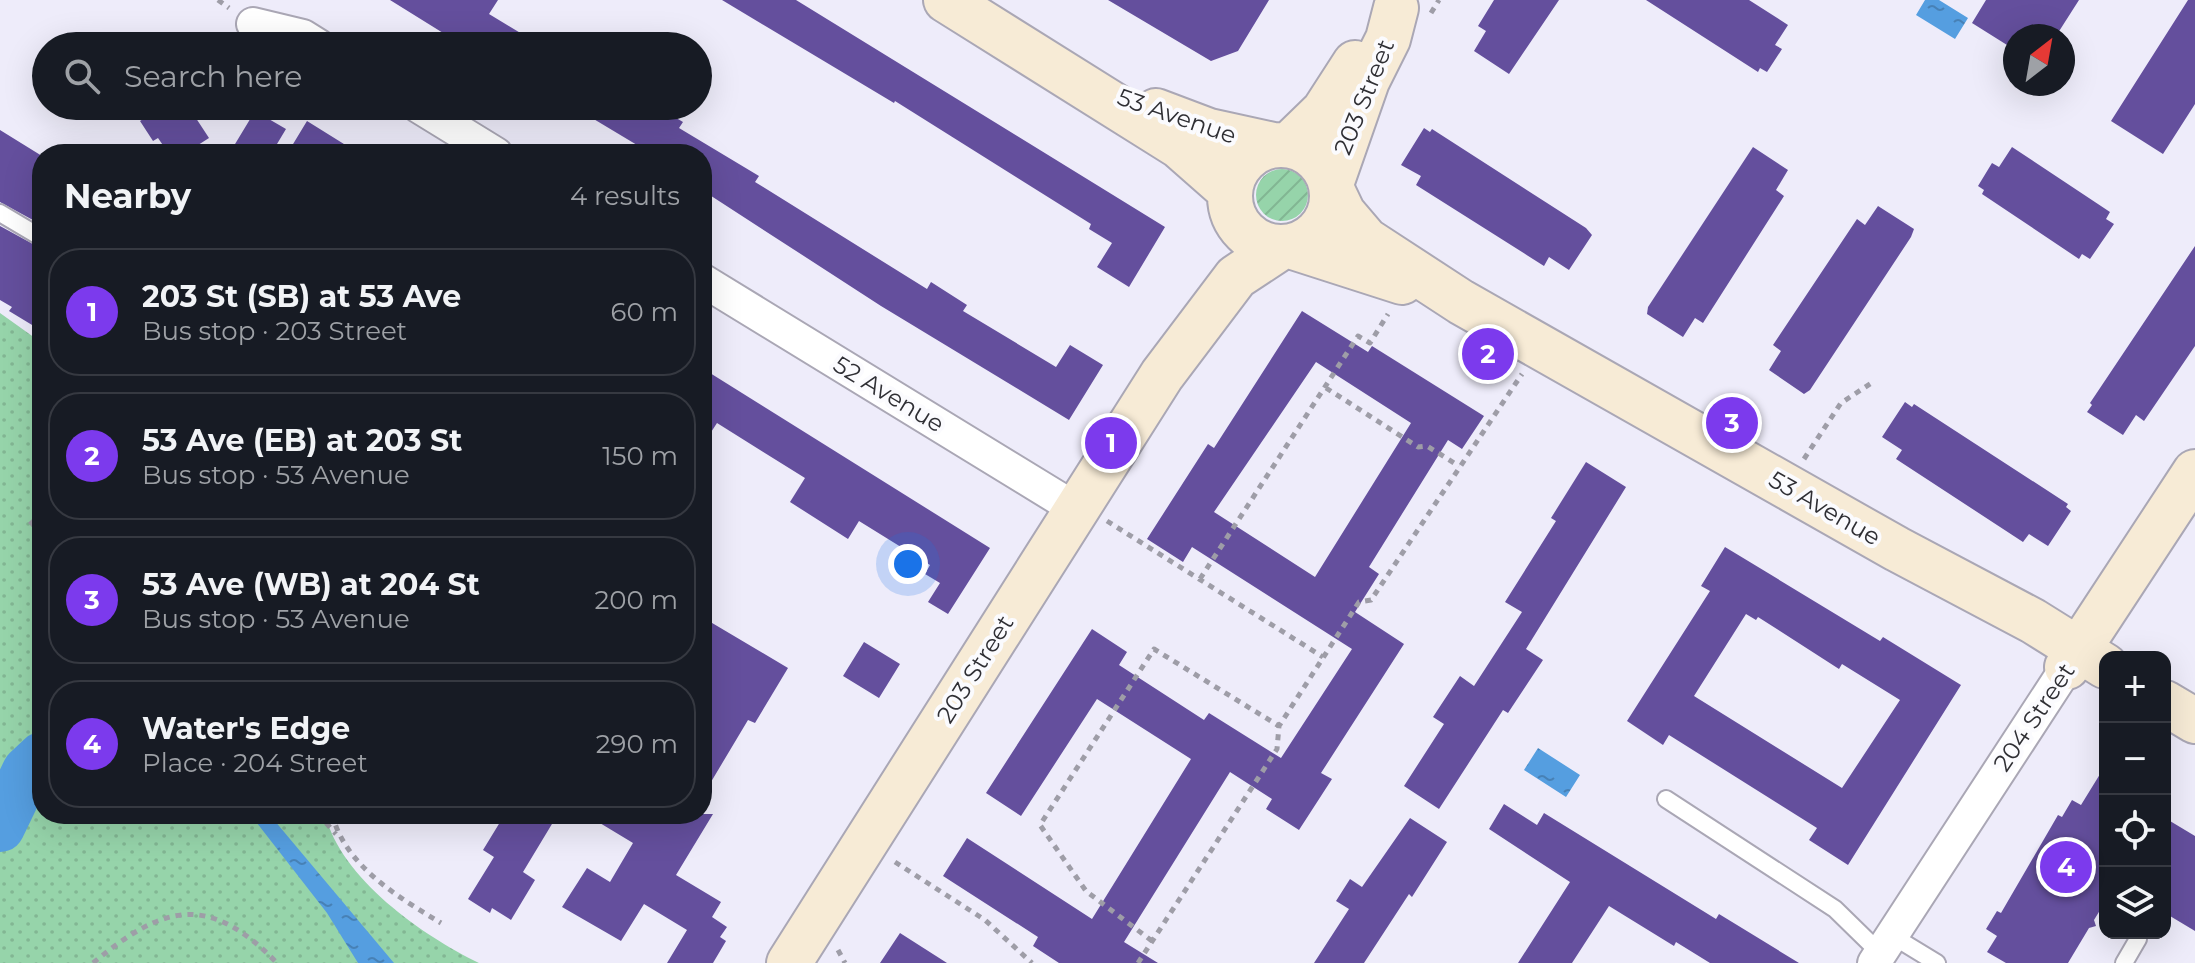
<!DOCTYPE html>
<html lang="en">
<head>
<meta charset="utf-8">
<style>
	:root { --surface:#171b24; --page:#242831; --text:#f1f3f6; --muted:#9ea1a6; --line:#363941; --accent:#7c3aed }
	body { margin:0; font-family:Montserrat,sans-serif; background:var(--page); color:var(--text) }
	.controls { position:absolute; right:24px; bottom:24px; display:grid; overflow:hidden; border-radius:16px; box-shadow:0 8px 32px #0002 }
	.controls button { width:72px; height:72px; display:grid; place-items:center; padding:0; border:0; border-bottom:2px solid var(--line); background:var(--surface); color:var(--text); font:40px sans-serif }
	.compass { position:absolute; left:2003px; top:24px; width:72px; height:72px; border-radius:50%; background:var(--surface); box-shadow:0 8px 32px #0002; rotate:31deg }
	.you { position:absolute; left:908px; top:564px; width:28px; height:28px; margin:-20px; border:6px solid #fff; border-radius:50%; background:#1a73e8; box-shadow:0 0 0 12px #1a73e833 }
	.badge { display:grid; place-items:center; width:52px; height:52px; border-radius:50%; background:var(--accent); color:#fff; font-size:26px; font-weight:700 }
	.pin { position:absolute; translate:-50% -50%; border:4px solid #fff; box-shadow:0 2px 8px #0006 }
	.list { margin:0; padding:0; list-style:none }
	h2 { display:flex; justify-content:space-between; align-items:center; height:104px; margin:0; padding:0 32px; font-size:34px }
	h2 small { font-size:26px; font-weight:400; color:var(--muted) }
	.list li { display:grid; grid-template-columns:52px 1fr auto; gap:24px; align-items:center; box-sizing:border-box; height:128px; margin:0 16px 16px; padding:0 16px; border:2px solid var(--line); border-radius:32px }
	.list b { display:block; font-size:30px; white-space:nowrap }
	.list p { margin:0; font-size:26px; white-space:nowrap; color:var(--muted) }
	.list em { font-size:26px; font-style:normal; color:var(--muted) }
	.icon { flex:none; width:44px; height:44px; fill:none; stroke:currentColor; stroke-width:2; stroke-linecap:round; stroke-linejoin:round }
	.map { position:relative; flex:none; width:2195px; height:963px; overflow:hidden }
	.search { position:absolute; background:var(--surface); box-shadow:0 8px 32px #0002; left:32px; top:32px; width:680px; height:88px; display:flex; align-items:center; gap:20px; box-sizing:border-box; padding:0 28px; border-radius:44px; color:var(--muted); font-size:30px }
	.panel { position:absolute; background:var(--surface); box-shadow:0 8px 32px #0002; left:32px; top:144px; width:680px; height:680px; border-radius:32px }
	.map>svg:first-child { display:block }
	.park { fill:url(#park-dots) }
	.garden { fill:url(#garden-furrows) }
	.water { fill:url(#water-ripples) }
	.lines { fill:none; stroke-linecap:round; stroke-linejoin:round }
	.river { stroke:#559ee0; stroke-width:50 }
	.building { fill:#644f9d; fill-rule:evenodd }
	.lane-casing { stroke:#aaa7b5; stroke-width:20 }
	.street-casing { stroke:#aaa7b5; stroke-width:36 }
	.secondary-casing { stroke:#aaa7b5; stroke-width:48 }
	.path { stroke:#9e9da7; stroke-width:5; stroke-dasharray:6 6; stroke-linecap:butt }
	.lane { stroke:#fff; stroke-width:16 }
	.street { stroke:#fff; stroke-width:32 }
	.secondary { stroke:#f7ebd6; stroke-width:44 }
	.labels { text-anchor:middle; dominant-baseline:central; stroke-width:8; stroke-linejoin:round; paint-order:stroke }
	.street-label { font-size:24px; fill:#2f2f34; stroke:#fbfbfe }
</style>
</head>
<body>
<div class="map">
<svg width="2195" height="963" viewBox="0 0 2195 963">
	<defs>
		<pattern id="park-dots" width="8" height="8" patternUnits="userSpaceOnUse" patternTransform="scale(2)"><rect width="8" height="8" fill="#96d4aa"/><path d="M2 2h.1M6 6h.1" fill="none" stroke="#82b693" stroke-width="1.8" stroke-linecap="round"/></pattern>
		<pattern id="garden-furrows" width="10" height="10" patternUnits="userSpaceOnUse" patternTransform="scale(2)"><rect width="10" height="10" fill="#96d4aa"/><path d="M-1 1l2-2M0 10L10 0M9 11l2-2" fill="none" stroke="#82b693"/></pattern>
		<pattern id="water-ripples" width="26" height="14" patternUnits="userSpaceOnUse" patternTransform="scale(2)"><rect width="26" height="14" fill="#559ee0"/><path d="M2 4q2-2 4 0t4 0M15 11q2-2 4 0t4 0" fill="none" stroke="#4781b6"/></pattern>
	</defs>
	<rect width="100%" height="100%" fill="#eeecfa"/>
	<path class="park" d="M0,313L42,343V814H325C341,879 422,935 479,963H0Z"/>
	<path class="garden" d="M1256 195a26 26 0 1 1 52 0a26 26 0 1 1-52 0Z"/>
	<path class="water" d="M1925,0H1939L1968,18L1955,39L1916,15Z
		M1538,748L1580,775L1566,797L1524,770Z
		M250,814H269L394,963H358L327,913Z"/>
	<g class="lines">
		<path class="river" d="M0,827L27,771L42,757"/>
	</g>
	<path class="building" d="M390,0H498L489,14L542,46H464Z
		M722,0H796L1165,227L1129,287L1097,267L1112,243L1089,229L1091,224L895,101L894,103Z
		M1108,0H1269L1238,51L1211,61Z
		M1494,0H1559L1509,74L1474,51L1486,31L1478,26Z
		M1646,0H1749L1788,25L1775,45L1782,49L1767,72L1760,68L1758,72Z
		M1986,0H2079L2056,36H2015V50L1972,23Z
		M2188,0H2195V104L2163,154L2111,121Z
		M164,106H188L209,138L184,154H169L158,138L153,141L140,121Z
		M572,106H656L683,122L679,128L759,176L755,182L927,289L931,282L967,305L963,311L1056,367L1070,345L1103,365L1069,420L881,306L702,190V154H652Z
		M255,111L286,129L271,154H229Z
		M307,121L360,154H287Z
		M1424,128L1430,132L1432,129L1586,228L1592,235L1569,270L1549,257L1544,266L1416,185L1421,176L1401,165Z
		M0,130L42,156V225L0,202Z
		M1753,147L1788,170L1776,190L1784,196L1703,323L1695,318L1683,337L1647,314L1648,307Z
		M2012,147L2110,212L2106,219L2114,224L2090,259L2082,254L2079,259L1982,194L1984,190L1978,186L1992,163L1999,167Z
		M1878,206L1914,229L1911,237L1810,390L1804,394L1769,370L1781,351L1773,345L1857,219L1865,225Z
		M0,226L42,249V331L9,311L12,307L0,300Z
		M2195,246V346L2144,421L2136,415L2123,435L2087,412L2092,405L2090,403Z
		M1302,311L1368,352L1372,346L1484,416L1462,449L1448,440L1369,567L1379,574L1355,612L1404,644L1321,773L1332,779L1299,830L1266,809L1272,799L1230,772L1124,942L1158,963H1059L1033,946L1038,937L943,876L967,838L1092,919L1191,759L1097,699L1021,816L986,793L1092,629L1127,652L1119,665L1204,720L1209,713L1281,758L1352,649L1192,547L1183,562L1147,539L1208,444L1214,448ZM1316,362L1411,423L1315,577L1214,512Z
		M702,368L990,548L948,614L928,602L940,583L925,574L930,565L859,521L848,539L790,502L805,478L717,423L702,446Z
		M1905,402L1912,407L1914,404L2068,504L2066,507L2071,511L2048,546L2029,534L2023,542L1896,459L1902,450L1882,437Z
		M1586,462L1626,487L1526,649L1543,660L1508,713L1503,710L1439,809L1404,786L1444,724L1433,717L1460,676L1474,686L1522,612L1505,602L1556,521L1551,518Z
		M1725,547L1880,641L1883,637L1961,685L1848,865L1809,840L1817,828L1669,735L1663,745L1627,721L1710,591L1701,586ZM1746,614L1756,620L1758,617L1839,669L1842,664L1900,700L1842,788L1694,696Z
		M702,617L788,668L755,723L748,720L702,797Z
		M864,642L900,664L879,698L843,676Z
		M2105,766V902L2094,920L2096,926L2089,928L2068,963H2006L1987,952L1997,936L1986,929L1997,911L2001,913L2058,815L2062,817L2072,800L2081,805Z
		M1504,804L1537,825L1544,813L1716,919L1719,914L1799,963H1710L1676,942L1674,946L1609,906L1572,963H1518L1570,882L1489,829Z
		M505,814H558L523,872L535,880L511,920L492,908L490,913L468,899L494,857L483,850Z
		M585,814H713L676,875L721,902L712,917L727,927L720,937L726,941L713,963H667L687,930L644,904L621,941L562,907L587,868L610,882L633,843Z
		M1410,818L1447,842L1412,897L1409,894L1364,963H1314L1349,909L1336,901L1350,879L1362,887Z
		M2165,818L2195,836V931L2165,913Z
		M900,933L947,963H880Z"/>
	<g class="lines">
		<g class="lane-casing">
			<path id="lane" d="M0,213L42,238
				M1666,799L1835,909L1880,953
				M1891,935L1937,963
				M2124,963L2138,939"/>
		</g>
		<g class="street-casing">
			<path id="street" d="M253,24L303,36L319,46
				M418,106L496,154
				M702,280L1076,509
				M1874,963L2067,667"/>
		</g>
		<g class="secondary-casing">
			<path id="secondary" d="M946,0L1179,146L1229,190
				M1156,111L1209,131L1273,145
				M1290,144L1324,111L1355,63
				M1230 196a51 51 0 1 1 102 0a51 51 0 1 1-102 0Z
				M1331,184L1367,81L1388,39L1396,8
				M1333,192L1343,213L1366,240L1461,302L1897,549L2033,621L2105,666
				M1293,247L1402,282
				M2067,667L2195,472
				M2165,703L2195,721
				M789,963L1162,375L1236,277L1280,248"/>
		</g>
		<path class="path" d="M218,0L229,8
			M1431,13L1439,0
			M1326,388L1418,447L1427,446L1459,466
			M1804,459L1841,403L1873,382
			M30,521L42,535
			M1107,521L1323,657
			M1200,579L1358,336L1370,343L1388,314
			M318,814L336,834
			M332,814C345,866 398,897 441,923
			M895,862L985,920L1032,963
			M1152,941L1086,891L1040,825L1154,649L1279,726
			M838,950L845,963
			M93,963C163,905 208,892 277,963
			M1138,963L1277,749L1279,726L1359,602L1371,600L1522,374"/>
		<use href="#lane" class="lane"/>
		<use href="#street" class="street"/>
		<use href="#secondary" class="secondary"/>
	</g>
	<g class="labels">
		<g class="street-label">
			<text transform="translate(1364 97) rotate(-68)">203 Street</text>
			<text transform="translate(1177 116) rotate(19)">53 Avenue</text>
			<text transform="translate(889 394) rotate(31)">52 Avenue</text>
			<text transform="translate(1825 508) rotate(30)">53 Avenue</text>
			<text transform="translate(975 669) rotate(-58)">203 Street</text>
			<text transform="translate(2034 717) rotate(-56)">204 Street</text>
		</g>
	</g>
</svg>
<div class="controls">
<button>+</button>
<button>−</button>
<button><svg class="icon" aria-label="locate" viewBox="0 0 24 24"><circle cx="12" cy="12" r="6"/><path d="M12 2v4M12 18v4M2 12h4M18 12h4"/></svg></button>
<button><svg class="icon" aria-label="layers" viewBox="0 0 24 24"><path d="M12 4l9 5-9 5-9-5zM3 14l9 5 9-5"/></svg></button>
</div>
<svg class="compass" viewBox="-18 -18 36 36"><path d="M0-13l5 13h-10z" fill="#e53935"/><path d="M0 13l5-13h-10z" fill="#9ea1a6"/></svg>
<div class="you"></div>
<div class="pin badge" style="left:1111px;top:443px">1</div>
<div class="pin badge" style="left:1488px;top:354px">2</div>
<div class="pin badge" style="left:1732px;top:423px">3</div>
<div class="pin badge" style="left:2066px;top:867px">4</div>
<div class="search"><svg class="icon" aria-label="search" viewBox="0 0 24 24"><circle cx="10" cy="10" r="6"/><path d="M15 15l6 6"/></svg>Search here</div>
<section class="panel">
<h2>Nearby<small>4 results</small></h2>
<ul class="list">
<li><span class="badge">1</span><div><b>203 St (SB) at 53 Ave</b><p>Bus stop · 203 Street</p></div><em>60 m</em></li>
<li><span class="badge">2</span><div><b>53 Ave (EB) at 203 St</b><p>Bus stop · 53 Avenue</p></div><em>150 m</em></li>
<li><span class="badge">3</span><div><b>53 Ave (WB) at 204 St</b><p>Bus stop · 53 Avenue</p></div><em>200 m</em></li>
<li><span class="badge">4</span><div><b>Water's Edge</b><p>Place · 204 Street</p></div><em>290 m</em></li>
</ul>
</section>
</div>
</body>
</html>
